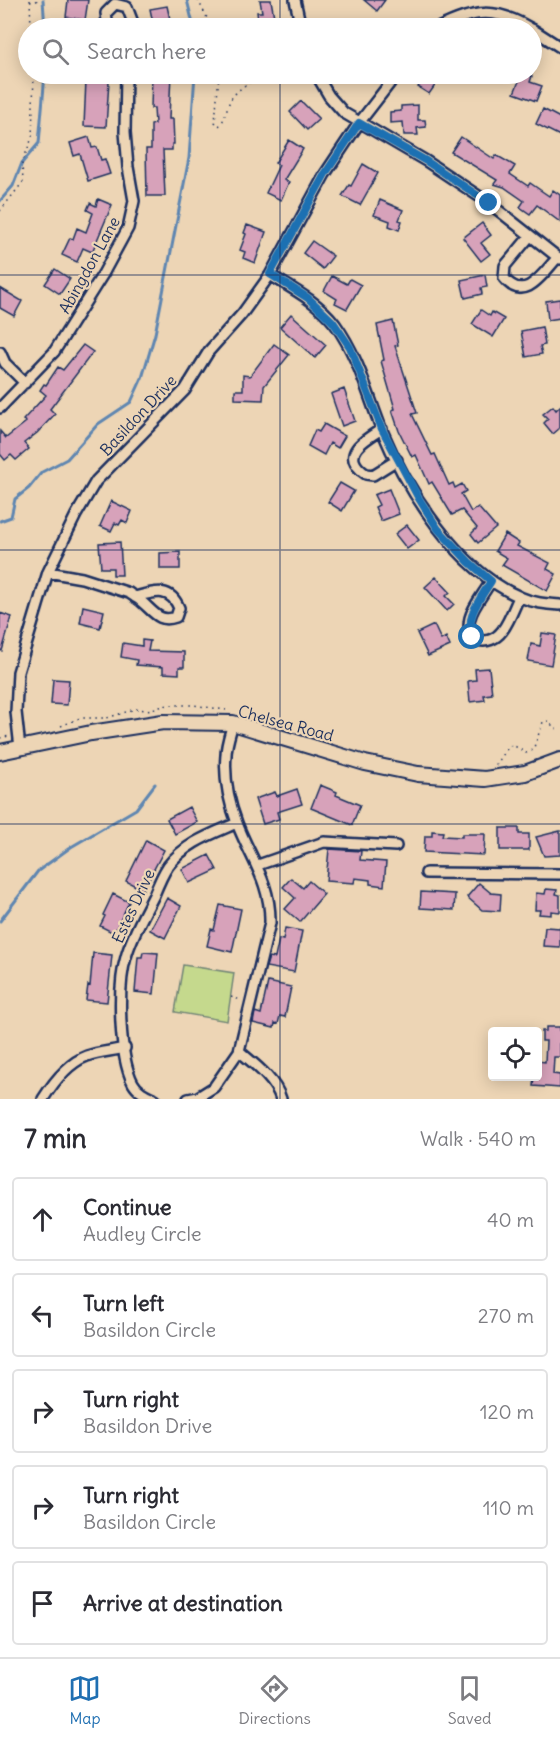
<!DOCTYPE html>
<html lang="en">
<head>
<meta charset="utf-8">
<style>
	:root { --surface:#fff; --page:#f7f7f7; --text:#2b2b33; --muted:#7c7c81; --line:#e1e1e2; --accent:#1f6fb2 }
	body { margin:0; font-family:Delius,sans-serif; background:var(--page); color:var(--text) }
	.controls { position:absolute; right:18px; bottom:18px; display:grid; overflow:hidden; border-radius:6px; box-shadow:0 3px 15px #0003 }
	.controls button { width:54px; height:54px; display:grid; place-items:center; padding:0; border:0; border-bottom:2px solid var(--line); background:var(--surface); color:var(--text); font:30px sans-serif }
	.stop { position:absolute; width:18px; height:18px; margin:-14px; border:4px solid #1f6fb2; border-radius:50%; background:#fff }
	.stop.end { background:#1f6fb2; border-color:#fff; box-shadow:0 2px 6px #0008 }
	.list { margin:0; padding:0; list-style:none }
	h2 { display:flex; justify-content:space-between; align-items:center; height:78px; margin:0; padding:0 24px; font-size:26px }
	h2 small { font-size:20px; font-weight:400; color:var(--muted) }
	.list li { display:grid; grid-template-columns:39px 1fr auto; gap:18px; align-items:center; box-sizing:border-box; height:84px; margin:0 12px 12px; padding:0 12px; border:2px solid var(--line); border-radius:6px }
	.list b { display:block; font-size:22px; white-space:nowrap }
	.list p { margin:0; font-size:20px; white-space:nowrap; color:var(--muted) }
	.list em { font-size:20px; font-style:normal; color:var(--muted) }
	.icon { flex:none; width:33px; height:33px; fill:none; stroke:currentColor; stroke-width:2; stroke-linecap:round; stroke-linejoin:round }
	.map { position:relative; flex:none; width:560px; height:1099px; overflow:hidden }
	.search { position:absolute; background:var(--surface); box-shadow:0 3px 15px #0003; left:18px; right:18px; top:18px; height:66px; display:flex; align-items:center; gap:15px; box-sizing:border-box; padding:0 21px; border-radius:33px; color:var(--muted); font-size:22px }
	.sheet { height:558px; background:var(--surface) }
	nav { display:flex; justify-content:space-around; align-items:center; box-sizing:border-box; height:84px; border-top:2px solid var(--line); background:var(--surface); font-size:16px; color:var(--muted) }
	nav a { display:grid; justify-items:center; gap:3px }
	nav .on { color:var(--accent) }
	.map>svg:first-child { display:block }
	.green { fill:#c5d98d; stroke:#708476; stroke-width:1.5 }
	.lines { fill:none; stroke-linecap:round; stroke-linejoin:round }
	.stream { stroke:#5e86b1; stroke-width:3 }
	.building { fill:#d7a2ba; stroke:#1b2f5e; stroke-width:1.5 }
	.street-casing { stroke:#1b2f5e; stroke-width:14 }
	.secondary-casing { stroke:#1b2f5e; stroke-width:18 }
	.path { stroke:#1b2f5e; stroke-width:1.5; stroke-dasharray:1.5 4.5; stroke-linecap:butt }
	.street { stroke:#edd5b5; stroke-width:9 }
	.secondary { stroke:#edd5b5; stroke-width:14 }
	.route { stroke:#1f6fb2; stroke-width:8 }
	.grid { fill:none; stroke:#1b2f5e; stroke-width:1.5; stroke-opacity:0.55 }
	.labels { text-anchor:middle; dominant-baseline:central; stroke-width:4.5; stroke-linejoin:round; paint-order:stroke }
	.street-label { font-size:16px; fill:#1b2f5e; stroke:#edd5b5 }
</style>
</head>
<body>
<div class="map">
<svg width="560" height="1099" viewBox="0 0 560 1099">
	<rect width="100%" height="100%" fill="#edd5b5"/>
	<filter id="ink" filterUnits="userSpaceOnUse"><feTurbulence type="fractalNoise" baseFrequency=".0167" numOctaves="2"/><feDisplacementMap in="SourceGraphic" scale="12" xChannelSelector="R" yChannelSelector="G"/><feConvolveMatrix kernelMatrix="1 2 1 2 8 2 1 2 1" color-interpolation-filters="sRGB"/></filter>
	<g filter="url(#ink)">
		<path class="green" d="M183,965L234,973L227,1021L175,1012Z"/>
		<g class="lines">
			<path class="stream" d="M43,0L45,28
				M187,0L194,28
				M0,201L13,186L22,163L39,143L45,74
				M0,521L11,517L15,499L29,488L42,472L67,459L98,424L131,402L142,378L155,334L189,158L195,74
				M0,921L38,871L71,847L136,809L155,784"/>
		</g>
		<path class="building" d="M68,0H88L85,20L66,17Z
			M260,0H271L276,28H259L257,12H262Z
			M364,0H385L377,11Z
			M167,6L172,28H154L150,9Z
			M152,74H171L169,119H173L174,144H172V150H163L165,196H147L146,149H151V125L155,124L154,108H151Z
			M427,74H443L429,94L418,87Z
			M522,74L532,76L530,82L542,86L536,101L514,93Z
			M86,80L109,81L106,127L84,126Z
			M301,101L319,119L307,130L290,112Z
			M418,105V120H425L426,127L417,128L418,135H404L403,122L390,123V112L401,111V106Z
			M543,109L560,118V136L536,124Z
			M89,137L92,148L97,147L101,160L105,159L110,174L88,181L80,154L74,156L70,143Z
			M461,137L494,159L496,155L515,166L510,174L528,186L530,183L549,196L553,190L560,195V222L537,205L530,214L520,207L524,201L504,187L494,184L497,180L451,152Z
			M289,140L303,149L284,180L289,182L281,200L266,193L279,165L275,163Z
			M363,164L378,173L360,205L342,196L349,185L351,186Z
			M98,199L112,205L92,252L83,248L77,262L62,255L70,238L73,239L77,228L86,232L93,213L87,210L90,203L96,206Z
			M380,200L403,210L399,220L402,221L399,230L389,226L390,221L374,215Z
			M482,223L491,235L481,243L490,254L481,261L463,238Z
			M247,225L266,232L255,263L243,258L245,252L240,250L246,234L244,233Z
			M312,241L333,256L323,269L303,253Z
			M55,269L70,279L60,294L45,284Z
			M485,275L487,287L481,288L482,294L465,298L461,280Z
			M332,276L347,284L350,279L361,285L347,309L335,303L337,299L324,291Z
			M0,288L22,301L14,316L0,308Z
			M560,299V318L548,320L546,301Z
			M481,310L490,316L492,312L504,319L493,337L472,324Z
			M291,314L326,345L315,358L280,327Z
			M393,321L398,345L395,346L417,413L412,414L432,455L435,454L449,485L453,483L455,488L462,484L466,491L461,494L471,512L478,507L496,528L478,543L471,534L477,528L462,510L452,515L432,482L429,484L416,455L412,457L399,431L392,410L395,409L381,361L384,360L377,325Z
			M542,327L545,345L540,346L542,354L526,357L521,331Z
			M274,344L289,355L264,386L263,400L235,399V390H243V375L250,376Z
			M83,345L93,352L50,409L55,414L37,433L24,443L29,449L16,460L11,455L5,460L0,454V431L6,438L26,422L23,420L46,395L40,390L44,384L46,385L58,367L63,370Z
			M344,389L355,421L342,426L331,394Z
			M553,406L556,410L560,406V428L553,434L544,423L548,419L543,414Z
			M324,424L345,436L338,448L330,443L324,455L308,446L315,430L319,432Z
			M340,483L354,491L342,511L328,502Z
			M389,489L399,514L381,521L375,507L379,505L374,495Z
			M111,501L132,511L127,523L122,520L119,525L115,523L111,531L100,526Z
			M407,525L419,540L407,549L395,534Z
			M505,534L519,543L517,546L550,563L547,569L556,574L547,591L502,565L507,558L495,551Z
			M120,542L122,575H113V568H101L99,543Z
			M180,552V569H160V553Z
			M436,577L450,592L446,596L454,604L447,611L425,587Z
			M83,606L104,611L100,628L80,623Z
			M0,613L12,617L2,651L0,650Z
			M434,625L441,640L446,637L450,646L428,656L417,633Z
			M542,633L556,635L551,665L528,661L531,644L540,646Z
			M142,640L150,641L148,651L184,652V667H179V674L163,673V667L136,665L137,660L121,657L123,643L142,646Z
			M489,668L492,694L484,695L485,700L470,702L468,681L476,680L475,669Z
			M53,679L69,680L67,705L51,704Z
			M320,785L337,792L336,795L360,805L352,825L311,808Z
			M297,789L302,804L277,812L279,819L263,824L255,799L275,792L277,796Z
			M189,807L197,822L175,834L167,819Z
			M500,828H519V834H529V850H500Z
			M432,831L443,832L442,836L462,837V834H485L484,855L424,852L425,836H432Z
			M560,831V855L544,856L536,837Z
			M146,840L164,850L143,890L126,881Z
			M329,849L361,851L360,860L386,862L384,886L370,884V880L355,878L354,883L326,881Z
			M209,855L217,870L189,883L182,869Z
			M291,878L303,888L309,881L324,894L300,922L285,909L295,898L283,887Z
			M479,883L491,893L501,894L500,911L482,910L467,897Z
			M546,889L557,890L556,894L560,895V912L551,911V915L539,914L540,910H535L536,893L545,894Z
			M421,892L455,894L454,910L420,908Z
			M113,894L129,902L114,933L100,926L105,916L103,915Z
			M167,898L181,906L165,938L150,930Z
			M220,905L241,909L232,952L207,946L211,929L214,930Z
			M545,927L560,928V947L543,946Z
			M285,928L302,931L294,972L266,967L269,957L275,958L279,939L283,940Z
			M143,952L158,953L154,994L135,992L138,957H142Z
			M93,953L112,955L107,1002L86,1000L88,985L90,986Z
			M268,982L291,987L285,1017L280,1016L278,1024L275,1023L274,1028L253,1023L255,1012L261,1014Z
			M546,1027H560V1057H554L553,1074L560,1075V1088L533,1086L534,1077H537L538,1061L545,1062L546,1041H542V1031H546Z"/>
		<g class="lines">
			<g class="street-casing">
				<path id="street" d="M295,0L301,28
					M108,28L106,13L115,4L127,7L135,28
					M438,28C474,10 495,7 530,28
					M532,29L560,47
					M316,74L329,96L344,113L426,161L489,203L560,259
					M530,236L505,266L504,278C525,304 543,273 558,257
					M270,275C293,289 318,302 335,324C358,356 367,392 381,428C406,489 457,570 520,597C533,603 546,604 560,605
					M0,352L5,363L25,383
					M0,408L54,352L103,274L128,228L134,201L128,167L125,132L126,74
					M382,429C364,440 338,455 366,474L373,475L397,460
					M48,572L82,578L129,593C133,596 138,598 142,602C154,612 159,623 176,617L179,608C170,586 154,592 135,597
					M491,581C485,592 473,606 470,618C464,643 489,648 502,631C509,622 514,608 519,597
					M20,748L16,712L18,672L48,572L76,515L96,481L185,390L209,351L242,314L270,275L325,174L359,123L397,74
					M258,865L324,842L396,846
					M426,873L560,874
					M239,1051C254,1064 275,1079 281,1099
					M43,1099C53,1083 68,1063 87,1056C98,1052 112,1051 125,1048
					M155,1099C146,1095 138,1092 133,1083C119,1056 117,986 126,957C132,935 144,915 154,895C158,885 162,875 168,866C185,843 212,834 237,823
					M188,1099L198,1097L214,1087L239,1051L270,923C271,882 250,858 237,823C229,802 224,777 226,755C226,745 230,734 233,723"/>
			</g>
			<g class="secondary-casing">
				<path id="secondary" d="M0,752L91,733L163,722L233,723L365,763L418,774L485,779L525,773L560,760"/>
			</g>
			<path class="path" d="M30,0L31,28
				M198,0L212,28
				M30,2L41,0
				M219,74L215,122L219,126C226,120 226,105 233,96C242,86 254,78 266,77C274,75 279,77 286,74
				M0,211L23,182L22,163L32,138L34,74
				M266,720L275,723
				M61,726L80,718H107L135,709L147,710L168,705H193L226,710
				M0,738L9,736
				M496,765L509,746L513,745L526,753L533,750L543,722L549,721L554,728L560,729
				M231,997L241,1000"/>
			<use href="#street" class="street"/>
			<use href="#secondary" class="secondary"/>
		</g>
	</g>
	<g class="lines" filter="url(#ink)">
		<path class="route" d="M472,637C465,616 481,598 491,581L469,562L438,529L418,497L382,429L350,347L333,322L308,298L270,274L325,174L359,123L426,161L489,203"/>
	</g>
	<path class="grid" d="M280,0V28M280,74V1099M0,275H560M0,550H560M0,824H560"/>
	<g class="labels">
		<g class="street-label">
			<text transform="translate(89 265) rotate(-61)">Abingdon Lane</text>
			<text transform="translate(138 415) rotate(-47)">Basildon Drive</text>
			<text transform="translate(286 723) rotate(15)">Chelsea Road</text>
			<text transform="translate(133 906) rotate(-65)">Estes Drive</text>
		</g>
	</g>
</svg>
<div class="controls">
<button><svg class="icon" aria-label="locate" viewBox="0 0 24 24"><circle cx="12" cy="12" r="6"/><path d="M12 2v4M12 18v4M2 12h4M18 12h4"/></svg></button>
</div>
<div class="stop" style="left:472px;top:637px"></div>
<div class="stop end" style="left:489px;top:203px"></div>
<div class="search"><svg class="icon" aria-label="search" viewBox="0 0 24 24"><circle cx="10" cy="10" r="6"/><path d="M15 15l6 6"/></svg>Search here</div>
</div>
<section class="sheet">
<h2>7 min<small>Walk · 540 m</small></h2>
<ul class="list">
<li><svg class="icon" aria-label="ahead" viewBox="0 0 24 24"><path d="M12 20V5M6 11l6-6 6 6"/></svg><div><b>Continue</b><p>Audley Circle</p></div><em>40 m</em></li>
<li><svg class="icon" aria-label="left" viewBox="0 0 24 24"><path d="M17 20v-9H6M10 6l-5 5 5 5"/></svg><div><b>Turn left</b><p>Basildon Circle</p></div><em>270 m</em></li>
<li><svg class="icon" aria-label="right" viewBox="0 0 24 24"><path d="M7 20v-9h11M14 6l5 5-5 5"/></svg><div><b>Turn right</b><p>Basildon Drive</p></div><em>120 m</em></li>
<li><svg class="icon" aria-label="right" viewBox="0 0 24 24"><path d="M7 20v-9h11M14 6l5 5-5 5"/></svg><div><b>Turn right</b><p>Basildon Circle</p></div><em>110 m</em></li>
<li><svg class="icon" aria-label="arrive" viewBox="0 0 24 24"><path d="M6 21V4h12l-3 4 3 4H6"/></svg><div><b>Arrive at destination</b></div></li>
</ul>
</section>
<nav>
<a class="on"><svg class="icon" aria-label="map" viewBox="0 0 24 24"><path d="M3 6l6-2 6 2 6-2v14l-6 2-6-2-6 2zM9 4v14M15 6v14"/></svg>Map</a>
<a><svg class="icon" aria-label="directions" viewBox="0 0 24 24"><path d="M12 3l9 9-9 9-9-9zM9 14v-3h6M13 9l2 2-2 2"/></svg>Directions</a>
<a><svg class="icon" aria-label="saved" viewBox="0 0 24 24"><path d="M7 4h10v16l-5-4-5 4z"/></svg>Saved</a>
</nav>
</body>
</html>
